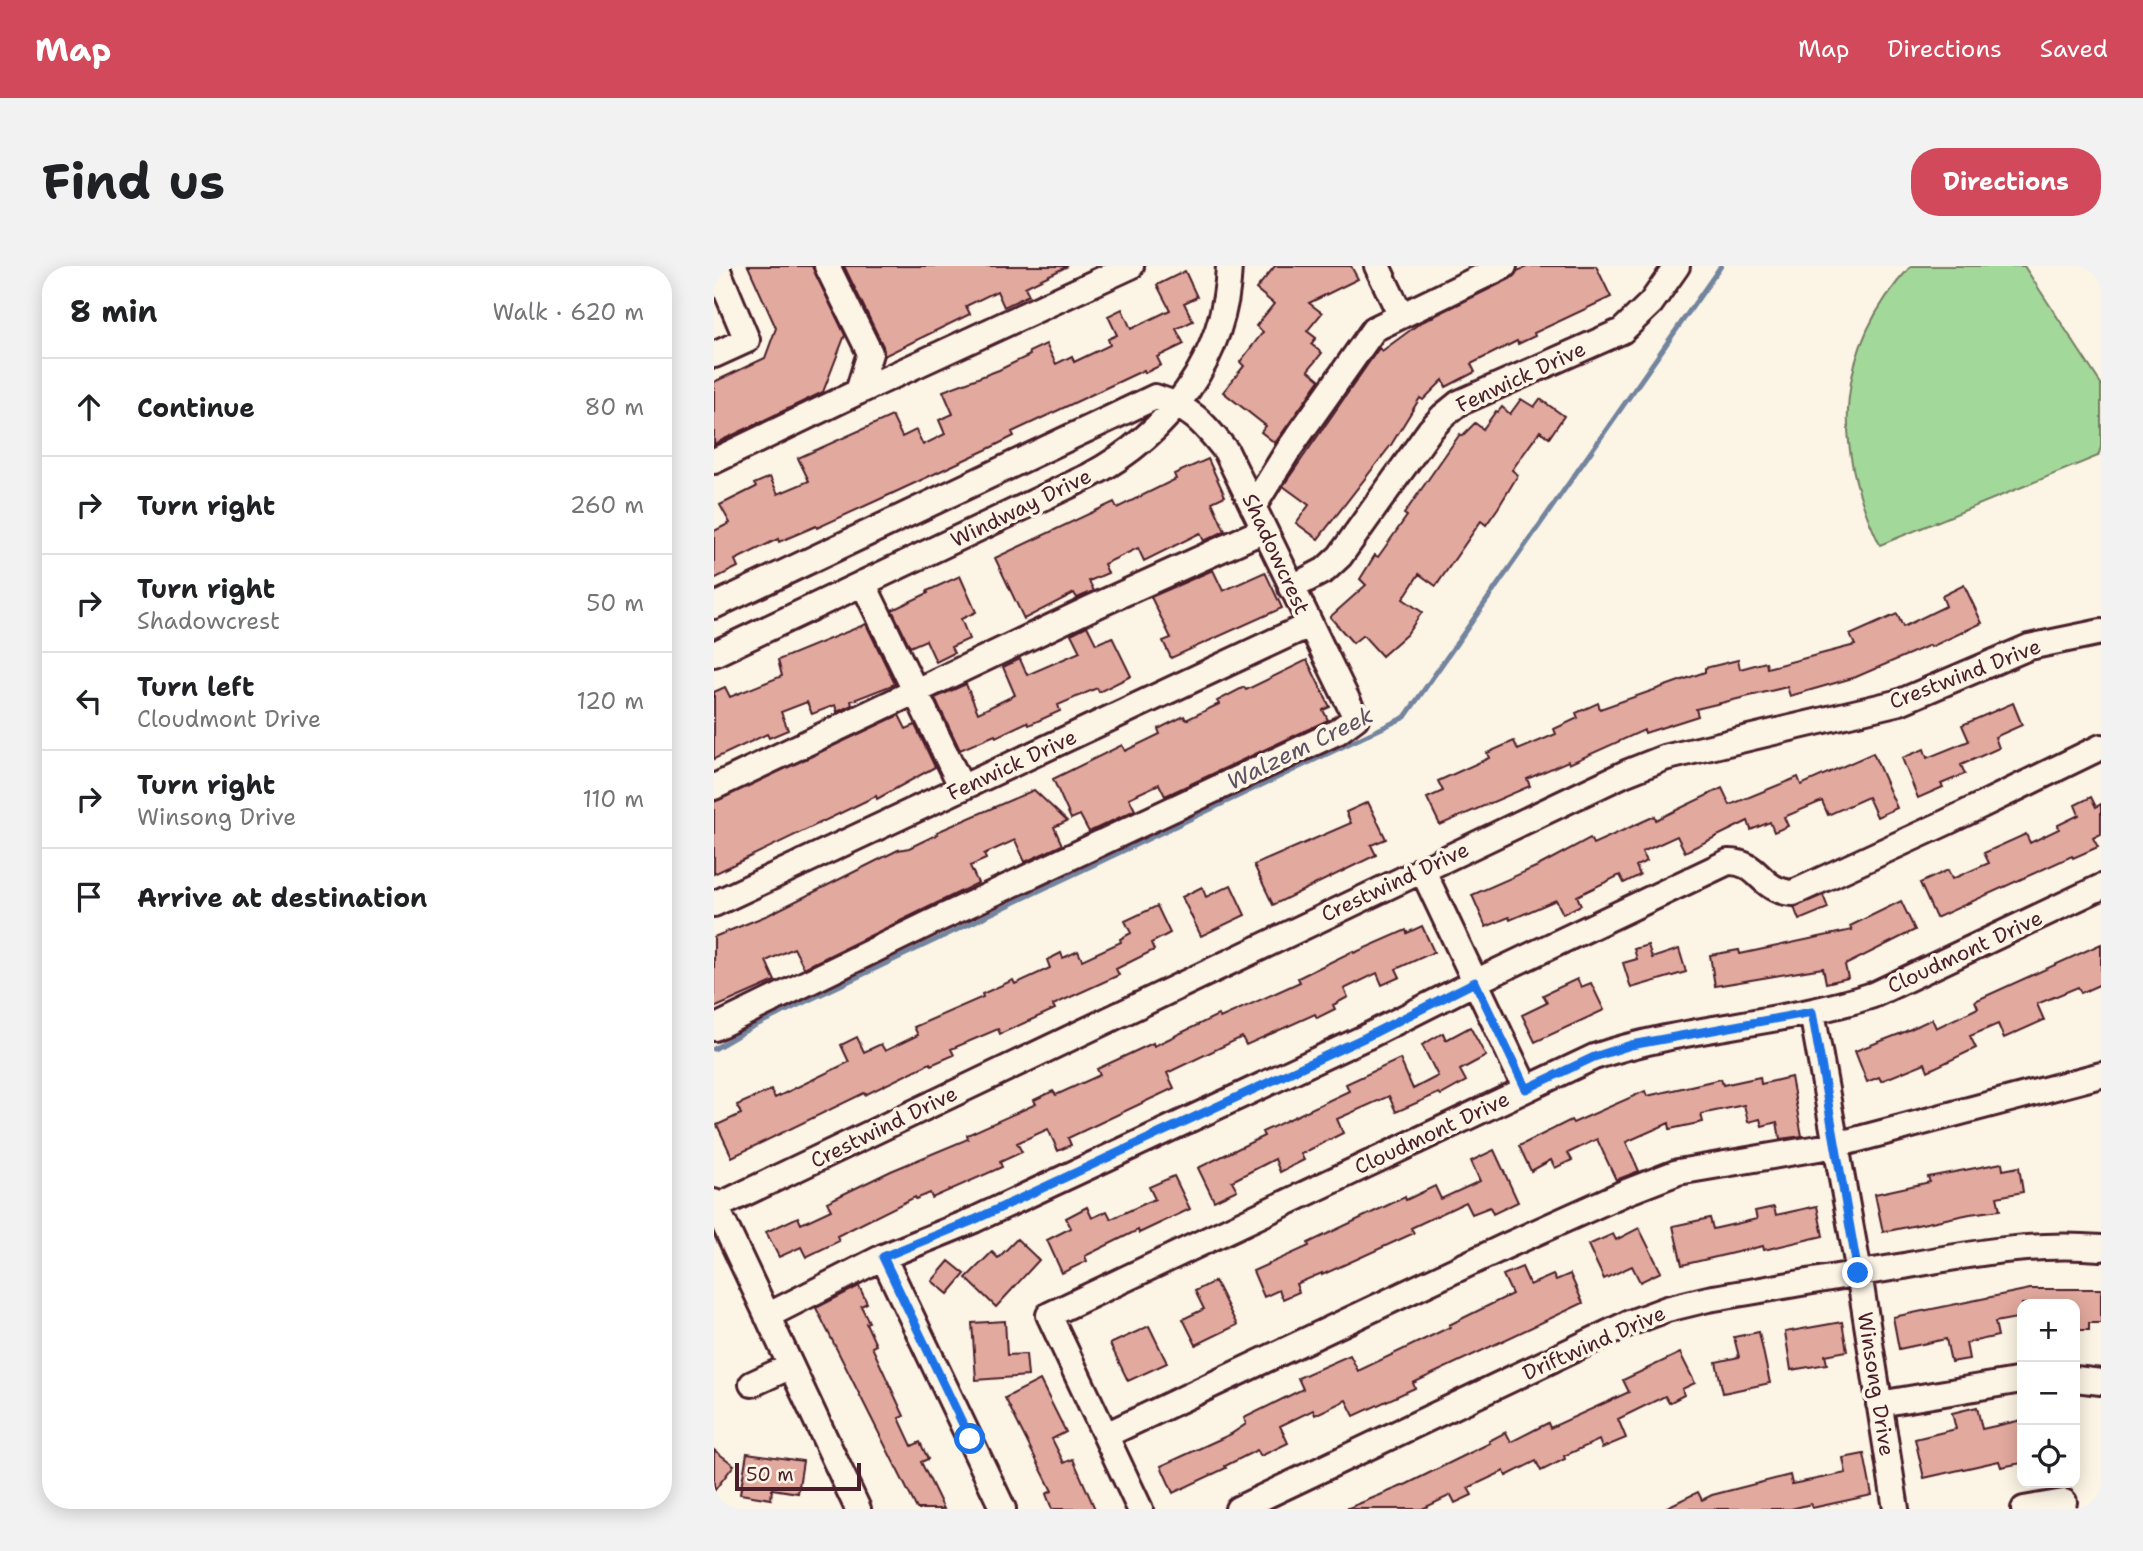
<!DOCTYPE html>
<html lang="en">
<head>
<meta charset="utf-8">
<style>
	:root { --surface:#fff; --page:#f2f2f2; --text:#202124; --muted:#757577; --line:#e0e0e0; --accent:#d1495b }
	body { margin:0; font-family:"Shantell Sans",sans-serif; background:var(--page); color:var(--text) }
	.controls { position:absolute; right:21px; bottom:21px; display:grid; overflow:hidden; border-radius:14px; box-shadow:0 4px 18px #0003 }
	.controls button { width:63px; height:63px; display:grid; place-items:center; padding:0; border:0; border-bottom:2px solid var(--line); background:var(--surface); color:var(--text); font:35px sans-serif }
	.scale { position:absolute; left:21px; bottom:18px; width:126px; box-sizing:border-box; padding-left:7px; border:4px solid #4a1f2b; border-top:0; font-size:19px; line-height:24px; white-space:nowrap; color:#4a1f2b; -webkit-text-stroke:5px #fcf5e5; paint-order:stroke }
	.stop { position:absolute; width:21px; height:21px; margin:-16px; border:5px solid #1a73e8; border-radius:50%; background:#fff }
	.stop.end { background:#1a73e8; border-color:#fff; box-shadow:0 2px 7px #0008 }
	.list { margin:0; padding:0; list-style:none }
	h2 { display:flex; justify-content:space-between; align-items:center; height:91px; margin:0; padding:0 28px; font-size:30px }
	h2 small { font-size:23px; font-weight:400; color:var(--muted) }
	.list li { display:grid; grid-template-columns:46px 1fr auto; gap:21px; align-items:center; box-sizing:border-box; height:98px; padding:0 28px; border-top:2px solid var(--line) }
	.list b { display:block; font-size:26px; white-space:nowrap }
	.list p { margin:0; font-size:23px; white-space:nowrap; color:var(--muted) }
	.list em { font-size:23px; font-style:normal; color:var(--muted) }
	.icon { flex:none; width:38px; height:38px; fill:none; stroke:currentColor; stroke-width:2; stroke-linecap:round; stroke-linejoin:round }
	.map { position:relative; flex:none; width:1387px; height:1243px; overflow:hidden; border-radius:28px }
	header { display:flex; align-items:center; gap:42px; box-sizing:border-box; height:98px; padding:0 35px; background:var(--accent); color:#fff }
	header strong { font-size:33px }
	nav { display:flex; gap:38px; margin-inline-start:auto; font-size:24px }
	.intro { display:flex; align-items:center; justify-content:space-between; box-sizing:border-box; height:168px; padding:0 42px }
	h1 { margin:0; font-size:49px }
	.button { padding:18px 32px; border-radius:28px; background:var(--accent); color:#fff; font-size:24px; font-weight:700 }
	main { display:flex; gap:42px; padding:0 42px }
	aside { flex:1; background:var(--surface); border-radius:28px; box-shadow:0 4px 18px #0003 }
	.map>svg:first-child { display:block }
	.green { fill:#a3d89b; stroke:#767c63; stroke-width:2 }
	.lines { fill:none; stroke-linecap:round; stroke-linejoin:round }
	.stream { stroke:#73849f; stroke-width:5 }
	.building { fill:#e2a99e; stroke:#4a1f2b; stroke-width:2 }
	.minor-casing { stroke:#4a1f2b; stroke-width:30 }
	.minor { stroke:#fcf5e5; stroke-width:24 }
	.route { stroke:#1a73e8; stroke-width:9 }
	.labels { text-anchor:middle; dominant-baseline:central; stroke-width:7; stroke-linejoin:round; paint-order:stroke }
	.street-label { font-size:21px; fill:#4a1f2b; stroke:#fcf5e5 }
	.water-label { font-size:23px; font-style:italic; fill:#5e5265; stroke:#fcf5e5 }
</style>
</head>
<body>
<header>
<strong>Map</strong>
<nav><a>Map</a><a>Directions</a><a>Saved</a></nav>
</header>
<div class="intro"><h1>Find us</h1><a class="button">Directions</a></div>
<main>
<aside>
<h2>8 min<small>Walk · 620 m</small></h2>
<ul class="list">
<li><svg class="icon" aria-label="ahead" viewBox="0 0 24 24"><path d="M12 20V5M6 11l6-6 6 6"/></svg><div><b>Continue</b></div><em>80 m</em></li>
<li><svg class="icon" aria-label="right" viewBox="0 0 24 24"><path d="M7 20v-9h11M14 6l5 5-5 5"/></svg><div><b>Turn right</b></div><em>260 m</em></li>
<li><svg class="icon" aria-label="right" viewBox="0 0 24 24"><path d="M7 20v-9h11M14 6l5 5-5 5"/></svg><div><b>Turn right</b><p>Shadowcrest</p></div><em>50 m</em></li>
<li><svg class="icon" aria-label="left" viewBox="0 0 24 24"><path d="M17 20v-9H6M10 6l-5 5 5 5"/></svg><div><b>Turn left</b><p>Cloudmont Drive</p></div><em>120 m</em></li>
<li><svg class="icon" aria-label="right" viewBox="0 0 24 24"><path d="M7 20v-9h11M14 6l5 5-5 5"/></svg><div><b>Turn right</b><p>Winsong Drive</p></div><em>110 m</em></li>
<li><svg class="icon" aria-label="arrive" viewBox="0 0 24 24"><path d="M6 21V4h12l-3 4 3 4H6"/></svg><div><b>Arrive at destination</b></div></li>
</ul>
</aside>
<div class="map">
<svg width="1387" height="1243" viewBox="0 0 1387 1243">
	<rect width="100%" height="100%" fill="#fcf5e5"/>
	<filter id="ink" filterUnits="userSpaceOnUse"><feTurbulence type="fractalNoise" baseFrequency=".0143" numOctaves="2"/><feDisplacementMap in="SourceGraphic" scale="14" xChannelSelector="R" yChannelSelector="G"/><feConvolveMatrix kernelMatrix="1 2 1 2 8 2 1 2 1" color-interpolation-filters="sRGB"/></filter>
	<g filter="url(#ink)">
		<path class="green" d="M1197,0H1310L1387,118V181L1384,190L1166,279C1118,181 1120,83 1197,0Z"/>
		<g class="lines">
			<path class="stream" d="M0,783L36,762L691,451L1007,0"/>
		</g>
		<path class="building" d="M34,0H98L131,69L109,126L0,178V116L51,92L62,62Z
			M130,0H354L311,21L315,29L290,41L283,25L252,40L256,48L170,90L169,80Z
			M561,0H637L644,13L595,37L608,47L593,65L602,72L597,78L608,87L594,104L606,114L561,177L547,166L552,160L509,126L530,100L526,96L549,66L542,60L560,38L542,23Z
			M815,0H882L897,31L820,67L821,70L804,78L803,75L757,98L761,106L732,121L729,114L709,134L706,132L677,179L604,273L582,257L595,239L569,220L665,82L668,85L706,57L796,13L803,5Z
			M471,5L483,31L470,37L479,55L462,63L470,78L443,91L447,99L431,107L430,104L298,166L300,170L278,181L175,229L103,262L102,260L65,276L64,273L21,294L24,301L0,313V265L16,257L6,239L42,221L40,218L56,211L64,228L95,215L84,192L178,150L188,171L202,164L209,179L231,168L225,154L239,148L229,125L285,104L316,89L315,86L332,78L342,98L358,90L360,96L396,79L394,73L403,69L394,50L408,43L417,63L456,44L443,19Z
			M807,133L820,141L826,133L850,150L835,172L826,165L798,204L804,209L784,242L772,259L767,255L722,320L705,308L689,333L708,346L693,368L668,390L649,369L639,377L616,351L652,319L646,313L661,289L664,291L693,250L690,248L746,168L748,170L761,157L769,163L782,145L784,146L788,141L796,148Z
			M494,193L511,230L498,236L511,265L490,275L486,267L430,295L424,282L390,298L394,307L375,315L380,325L363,332L360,327L310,353L281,292L400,236L403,242L462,213L460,208Z
			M499,304L509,325L551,306L568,342L457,392L449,375L457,372L437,331Z
			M246,310L262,346L247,353L255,373L237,381L240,387L222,396L212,374L196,381L178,344L214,327L213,325Z
			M1250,319L1268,357L1217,381L1216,379L1142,411L1076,430L1073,421L982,443L984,450L931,467L930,464L855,498L854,495L813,513L816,520L726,559L713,532L729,525L724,515L775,492L773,487L800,475L804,484L842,468L840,463L864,452L862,447L884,437L886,443L991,406V402L1024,394L1026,403L1052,396L1053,402L1141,379L1136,369L1183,348L1189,361L1232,340L1228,330Z
			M152,358L181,418L137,435L138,439L123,446L121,439L98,448L93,436L67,446L74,464L55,472L53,468L0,493V426L11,421L16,431L68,410L64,394Z
			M373,360L382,378L398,371L417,410L385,426L383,422L344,439L346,445L315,459L313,456L282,471L281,469L246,484L221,432L252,418L264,447L301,429L289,401L306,393L313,409L366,386L357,368Z
			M593,394L616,441L609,444L614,454L451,530L445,518L415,532L421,544L375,566L366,549L357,553L339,513L408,479L411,485L446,468L444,463L470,450L472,454L505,438L503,435L530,421L532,424Z
			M1299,437L1308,459L1281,471L1285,482L1247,499L1251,508L1227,518L1229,521L1204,532L1188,492L1210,483L1213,492L1255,475L1248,459Z
			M185,449L192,463L201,459L221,501L163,533L162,530L0,608V536Z
			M1159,487L1183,542L1163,551L1154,531L1114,549L1108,535L1070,551L1074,560L1060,566L1056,556L1037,564L1034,555L971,586L963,570L928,586L933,595L922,600L926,609L910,617L906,609L863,630L867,639L849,648L842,634L796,654L795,651L772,661L758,629L824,600L876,572L879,578L941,550L942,554L1008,522L1016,539L1084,511L1087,519Z
			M320,524L353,555L340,561L348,579L311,596L301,574L270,588L272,593L256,600L264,617L90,702L80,682L52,695L61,715L0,742V671L54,649L184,584L195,582L224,568L223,566Z
			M1377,531L1382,541L1387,538V568L1379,572L1384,581L1359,592L1358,590L1222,652L1206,617L1234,604L1238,613L1275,597L1270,587L1312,568L1316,577L1345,563L1344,559L1365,549L1361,539Z
			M654,536L672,573L657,579L662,589L559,639L540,599L637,557L632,546Z
			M517,619L531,649L487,670L468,631L488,621L492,631Z
			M1109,629L1114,642L1085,654L1080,641Z
			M1187,635L1201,664L1131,699L1134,712L1112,717L1109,702L1001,720L996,689L1025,684L1026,688L1138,664L1136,660Z
			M443,640L456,667L437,677L440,684L402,703L405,709L339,739L341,743L286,768L284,763L237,783L240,789L217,799L216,797L151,829L150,827L18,891L3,859L27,848L23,839L57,824L61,832L135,796L127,779L143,771L150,786L167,778L171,785L204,769L200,761L269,731L268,728L299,714L301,718L336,702L333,694L347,687L349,692L364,685L368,694L407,676L406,673L417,667L411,655Z
			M708,660L720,686L682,703L686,711L668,719L663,707L630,723L634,731L619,739L621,743L603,752L601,748L532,779L528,771L453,807L460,822L354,872L357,879L344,885L334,863L303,877L308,886L286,896L288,901L218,932L216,927L202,933L201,931L123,970L125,975L92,991L87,981L65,991L52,966L84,951L87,958L117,944L113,936L177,905L254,873L253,869L322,838L320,834L339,825L342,829L386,809L383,803L439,777L440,780L504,749L506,752L586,716L584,712L639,685L640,687L692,664L693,667Z
			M1387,678V718L1367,727L1364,721L1323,738L1330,754L1290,772L1284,758L1256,770L1262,782L1214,805L1211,797L1167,815L1165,811L1153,816L1141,785L1188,767L1218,753L1222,762L1264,742L1261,735Z
			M934,679L938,692L965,683L972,706L917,722L909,697L923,693L920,683Z
			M863,713L867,721L877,717L890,744L821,776L808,749L833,737L829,729Z
			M756,761L772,790L746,804L752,815L727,829L725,827L682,846L675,830L623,853L629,867L587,888L590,894L566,906L561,893L518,915L523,924L500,935L484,902L550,870L548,866L635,825L632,818L686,793L699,823L724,810L708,779L729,767L732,774Z
			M1046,811L1047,818L1077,811L1088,870L1066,873L1063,856L1048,860L1046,853L1034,856L1030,839L987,848L989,856L956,863L955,857L912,876L925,905L902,914L883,873L854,887L858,894L841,902L837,894L817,905L805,880L857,854L859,857L931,825L933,830L1007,813L1009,819Z
			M780,884L804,936L779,948L776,941L758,948L752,936L697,962L700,967L608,1009V1007L582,1018L585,1026L569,1033L565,1024L550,1031L539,1005L595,980L594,977L691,931L692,934L721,920L727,933L766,915L757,895Z
			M1288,897L1289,904L1305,901L1309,926L1283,931L1286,944L1256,948L1169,966L1161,928L1216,916L1214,911Z
			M460,910L476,943L425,967L424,964L371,990L373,995L348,1007L333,974L357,962L352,952L373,941L378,952L393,945L397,953L441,933L435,921Z
			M1103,940L1109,970L1050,984L1049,980L968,999L959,960L996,952L999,963L1043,953L1041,945L1060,941L1062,949Z
			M925,962L947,1006L926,1016L918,1000L890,1013L874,979L899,968L902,974Z
			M303,973L325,994L282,1041L252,1012L278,986L284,992Z
			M235,995L251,1008L234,1028L218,1015Z
			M808,1001L816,1019L839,1009L842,1014L856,1008L869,1037L699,1117L701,1122L640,1150L632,1134L601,1149L599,1144L566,1160L574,1177L547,1190L543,1184L511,1200L512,1202L459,1227L447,1200L517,1168L532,1158L530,1152L589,1123L584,1112L636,1089L644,1105L736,1061L735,1059L798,1028L789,1009Z
			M501,1015L523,1059L482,1079L469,1053L490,1043L481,1025Z
			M145,1020L153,1037L147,1040L155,1056L152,1057L162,1079L158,1081L190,1150L185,1152L198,1180L206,1176L214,1193L207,1196L230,1243H203L102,1042Z
			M1316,1023H1387V1057H1375V1064H1361V1038H1308V1051L1281,1056L1284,1070L1252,1077L1255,1093L1237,1096L1232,1073L1185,1083L1179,1051Z
			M291,1055L293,1089L312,1088L314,1110L262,1114L258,1057Z
			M1128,1056L1133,1085L1111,1089L1113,1098L1077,1104L1071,1066Z
			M435,1060L453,1097L414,1115L396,1078Z
			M1045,1066L1056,1117L1009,1127L1002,1096L1025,1091L1020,1071Z
			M966,1087L981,1117L968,1123L970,1129L955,1137L951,1130L904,1153L912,1172L888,1182L885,1174L850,1190L851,1193L827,1205L822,1195L792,1210L790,1205L754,1222L758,1229L741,1237L737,1229L708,1243H632L693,1218L776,1177L775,1175L792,1166L797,1176L834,1157L836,1162L915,1126L909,1114Z
			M326,1114L352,1166L338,1173L350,1197L359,1193L381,1243H338L332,1228L338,1225L291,1132Z
			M1263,1141L1268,1163L1308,1154V1197L1287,1201L1285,1195L1210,1212L1201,1173L1242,1163L1238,1147Z
			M0,1184L20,1199L0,1225Z
			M33,1187L89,1195L84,1227L58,1223L57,1233L26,1228Z
			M1150,1188L1158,1229L1098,1242L1097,1238L1077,1243H949L984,1226L988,1234L998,1229L1076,1209L1078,1218L1132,1207L1129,1192Z"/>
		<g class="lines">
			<g class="minor-casing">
				<path id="minor" d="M663,0L687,50
					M0,89L33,74L2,0
					M144,126L417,0
					M0,195L144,126L156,87L113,0
					M539,241L575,183L660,63L790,0
					M149,317L248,522
					M577,322L611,304L626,290L716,164L729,150L745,137L908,65L937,37L963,0
					M0,340L441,131C477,142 489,156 512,185L642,452L623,466L216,657L0,762
					M0,388L375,210C454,168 512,93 515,0
					M0,521L375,343L550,264
					M708,603L812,823
					M0,638L595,359
					M1098,746L1145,1007L1182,1243
					M0,936L144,1243
					M2,941L912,507L950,492L1186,436L1315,381L1387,366
					M169,991L289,1243
					M53,1050L169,991L260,954L652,771L761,716L1014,596C1046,595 1045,625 1079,627L1233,556L1387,481
					M1361,1113L1387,1116
					M38,1118L77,1100
					M1165,1138L1308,1114
					M392,1169L792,980L910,927L964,906L1122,879L1387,809
					M426,1243L335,1049L880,791C971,760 1068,759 1159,729L1387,621
					M524,1243L913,1058L953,1043L994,1033C1060,1022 1125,1010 1190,1000C1256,988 1320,976 1387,982
					M1310,1243L1350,1236"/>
			</g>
			<use href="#minor" class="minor"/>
		</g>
	</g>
	<g class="lines" filter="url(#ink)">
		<path class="route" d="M256,1173L169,991L260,954L652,771L761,716L812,823L880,791L917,779L1098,746L1144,1007"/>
	</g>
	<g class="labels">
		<g class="street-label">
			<text transform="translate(807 111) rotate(-25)">Fenwick Drive</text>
			<text transform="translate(307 242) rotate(-26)">Windway Drive</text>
			<text transform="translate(562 288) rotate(65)">Shadowcrest</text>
			<text transform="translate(1251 408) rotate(-21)">Crestwind Drive</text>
			<text transform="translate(298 499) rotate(-25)">Fenwick Drive</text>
			<text transform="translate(681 616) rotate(-25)">Crestwind Drive</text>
			<text transform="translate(1251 686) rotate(-25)">Cloudmont Drive</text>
			<text transform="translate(170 861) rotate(-26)">Crestwind Drive</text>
			<text transform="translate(718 867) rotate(-25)">Cloudmont Drive</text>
			<text transform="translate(880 1077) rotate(-24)">Driftwind Drive</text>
			<text transform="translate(1162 1118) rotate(81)">Winsong Drive</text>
		</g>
		<g class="water-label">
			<text transform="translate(586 482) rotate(-26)">Walzem Creek</text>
		</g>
	</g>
</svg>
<div class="controls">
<button>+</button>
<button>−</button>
<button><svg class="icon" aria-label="locate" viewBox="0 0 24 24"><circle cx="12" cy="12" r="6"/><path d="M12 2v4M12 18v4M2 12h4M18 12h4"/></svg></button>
</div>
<div class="scale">50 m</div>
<div class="stop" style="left:256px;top:1173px"></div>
<div class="stop end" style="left:1144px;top:1007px"></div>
</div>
</main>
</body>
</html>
